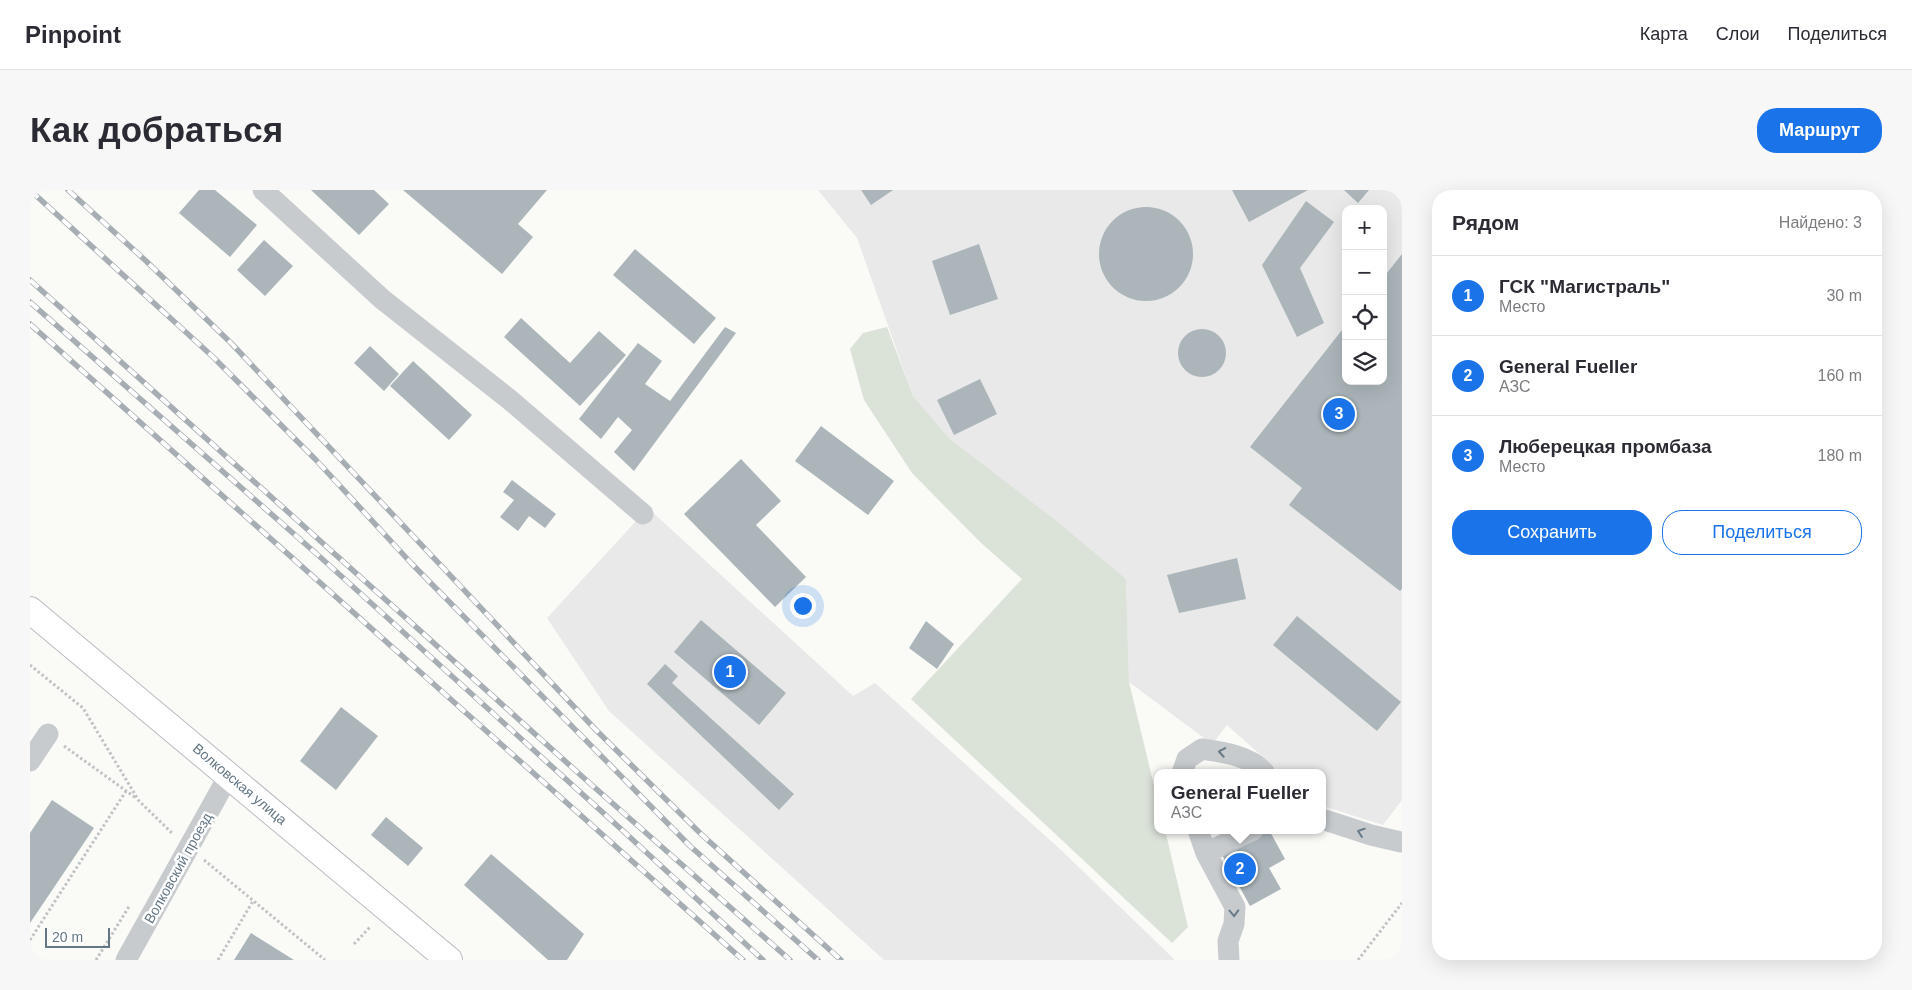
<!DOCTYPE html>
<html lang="ru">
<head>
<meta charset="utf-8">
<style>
	:root { --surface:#fff; --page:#f7f7f7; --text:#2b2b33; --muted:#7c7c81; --line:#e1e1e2; --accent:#1a73e8 }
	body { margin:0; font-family:Arial,sans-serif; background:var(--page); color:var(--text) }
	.controls { position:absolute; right:15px; top:15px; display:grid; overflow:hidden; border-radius:10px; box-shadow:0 5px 20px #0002 }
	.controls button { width:45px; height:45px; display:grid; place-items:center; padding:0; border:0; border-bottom:1px solid var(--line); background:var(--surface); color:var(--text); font:25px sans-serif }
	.scale { position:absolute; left:15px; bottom:12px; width:65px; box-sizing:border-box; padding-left:5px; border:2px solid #637683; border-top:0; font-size:14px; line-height:18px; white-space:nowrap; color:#637683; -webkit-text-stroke:4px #fff; paint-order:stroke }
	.you { position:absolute; left:772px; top:415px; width:18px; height:18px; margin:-12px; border:4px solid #fff; border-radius:50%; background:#1a73e8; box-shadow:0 0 0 8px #1a73e833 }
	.badge { display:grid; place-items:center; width:32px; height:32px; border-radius:50%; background:var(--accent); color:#fff; font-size:16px; font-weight:700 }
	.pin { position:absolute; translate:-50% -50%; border:2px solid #fff; box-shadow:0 1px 5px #0006 }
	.popup { position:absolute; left:1124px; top:579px; width:172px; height:65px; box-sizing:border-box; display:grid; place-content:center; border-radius:10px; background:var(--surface); filter:drop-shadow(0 1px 4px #0005); font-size:16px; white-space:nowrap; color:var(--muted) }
	.popup b { font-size:19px; color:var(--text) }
	.popup::after { content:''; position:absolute; left:50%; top:100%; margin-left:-10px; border:10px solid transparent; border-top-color:var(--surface) }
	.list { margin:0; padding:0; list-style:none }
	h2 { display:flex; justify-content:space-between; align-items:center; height:65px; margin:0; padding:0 20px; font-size:21px }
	h2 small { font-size:16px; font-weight:400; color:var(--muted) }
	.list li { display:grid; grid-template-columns:32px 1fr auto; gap:15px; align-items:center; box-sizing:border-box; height:80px; padding:0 20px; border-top:1px solid var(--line) }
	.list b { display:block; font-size:19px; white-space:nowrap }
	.list p { margin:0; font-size:16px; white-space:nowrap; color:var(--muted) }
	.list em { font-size:16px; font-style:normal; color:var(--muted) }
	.actions { display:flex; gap:10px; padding:15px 20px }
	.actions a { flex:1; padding:11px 0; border:1px solid var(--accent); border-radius:20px; text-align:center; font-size:18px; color:var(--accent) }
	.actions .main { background:var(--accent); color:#fff }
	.icon { flex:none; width:28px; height:28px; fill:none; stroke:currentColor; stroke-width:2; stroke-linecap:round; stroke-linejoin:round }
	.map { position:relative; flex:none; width:1372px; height:770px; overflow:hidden; border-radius:20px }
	header { display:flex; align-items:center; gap:30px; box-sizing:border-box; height:70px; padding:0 25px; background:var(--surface); border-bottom:1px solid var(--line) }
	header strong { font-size:24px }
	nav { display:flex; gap:28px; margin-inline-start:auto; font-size:18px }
	.intro { display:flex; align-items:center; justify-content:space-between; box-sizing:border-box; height:120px; padding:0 30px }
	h1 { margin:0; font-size:35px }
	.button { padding:12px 22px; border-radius:20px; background:var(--accent); color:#fff; font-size:18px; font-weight:700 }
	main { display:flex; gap:30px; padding:0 30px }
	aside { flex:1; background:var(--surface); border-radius:20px; box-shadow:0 5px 20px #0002 }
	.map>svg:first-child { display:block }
	.built { fill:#e8e9e8; fill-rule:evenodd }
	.green { fill:#dbe2d8 }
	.building { fill:#abb5ba }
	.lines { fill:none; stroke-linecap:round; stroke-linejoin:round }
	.major-casing { stroke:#b8bdc0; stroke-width:28 }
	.path { stroke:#c0c3c5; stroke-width:3; stroke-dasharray:2.5 2.5; stroke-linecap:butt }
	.minor { stroke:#c7cbce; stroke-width:21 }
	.major { stroke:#fff; stroke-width:26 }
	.rail-casing { stroke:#a7aeb3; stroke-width:5.5 }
	.rail { stroke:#fff; stroke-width:4; stroke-dasharray:11; stroke-linecap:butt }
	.oneway { stroke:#687a87 }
	.labels { text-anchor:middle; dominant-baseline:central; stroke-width:5; stroke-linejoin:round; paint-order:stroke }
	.street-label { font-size:14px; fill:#637683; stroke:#fff }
</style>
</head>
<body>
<header>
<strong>Pinpoint</strong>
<nav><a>Карта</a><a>Слои</a><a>Поделиться</a></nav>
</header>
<div class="intro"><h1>Как добраться</h1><a class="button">Маршрут</a></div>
<main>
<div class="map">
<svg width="1372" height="770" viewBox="0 0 1372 770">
	<rect width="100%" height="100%" fill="#fafaf7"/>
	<path class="built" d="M788,0H1372V610L1353,635L1293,616L1292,583H1251L1197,535L1182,554L1099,492L1096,389L920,249L883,206L827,48ZM1316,19H1353V191H1316Z
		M618,318L823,506L845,493L1031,660L1145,770H854L579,521L517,428Z"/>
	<path class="green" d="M857,137L883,206L920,249L1025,330L1096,389L1099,492L1127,608L1128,640H1135L1158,737L1142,753L881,509L992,389L950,352L882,283L834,210L820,159L833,143Z"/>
	<path class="building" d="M169,0H185L227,35L200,67L149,23Z
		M281,0H344L359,14L329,45Z
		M373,0H517L488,34L503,47L472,84Z
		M831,0H863L841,15Z
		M1202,0H1278L1219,32Z
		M1314,0H1339L1328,13Z
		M1276,11L1304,32L1270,78L1294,133L1267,147L1232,75Z
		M1069 64a47 47 0 1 1 94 0a47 47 0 1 1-94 0Z
		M234,50L263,76L235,106L207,80Z
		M949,54L968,109L920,125L902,71Z
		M605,59L686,128L664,154L583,85Z
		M1372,64V399L1370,401L1259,315L1272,298L1220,257L1316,135V191H1353V88Z
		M491,128L540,173L569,141L596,165L550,216L474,147Z
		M695,137L706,143L604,281L584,262L602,240L588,227L571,249L549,229L608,153L632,171L615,194L640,211Z
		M1148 163a24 24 0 1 1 48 0a24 24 0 1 1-48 0Z
		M340,156L369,184L354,201L324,173Z
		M383,171L442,225L419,250L360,196Z
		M950,189L967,224L924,245L907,210Z
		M791,236L864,291L838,325L765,271Z
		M711,269L751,311L726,335L776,387L745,417L654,324Z
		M482,290L526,324L515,338L499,326L488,341L470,327L484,310L473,302Z
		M1207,368L1216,409L1149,423L1137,385Z
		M1267,426L1371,512L1347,541L1243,455Z
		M671,430L756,503L729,535L644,462Z
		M896,431L924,454L907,479L879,458Z
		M635,474L648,486L642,493L764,604L749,620L617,494Z
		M311,517L348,546L306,600L270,571Z
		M22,610L64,638L0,733V643Z
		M356,627L393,658L378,676L341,645Z
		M1233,640H1239L1255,669L1239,678L1251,699L1220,716L1191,663Z
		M461,664L554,744L537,770H518L434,695Z
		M221,743L264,770H204Z"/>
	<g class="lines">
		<g class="major-casing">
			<path id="major" d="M0,420L419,770"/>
		</g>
		<path class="path" d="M0,475L53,518L109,611L142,643
			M34,556L106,608
			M174,670L295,770
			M0,750L96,601
			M324,754L341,736
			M66,770L100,715
			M188,770L223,711
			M1328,770L1372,713"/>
		<path class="minor" d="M233,0L352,109L480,210L613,324
			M0,571L18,544
			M1152,583L1157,569L1172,559C1193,562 1221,566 1235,583
			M1292,629L1341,645L1371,652
			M1168,640L1176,663
			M96,770L199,585
			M1199,770L1198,751L1204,734L1205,717L1176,663L1223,640"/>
		<use href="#major" class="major"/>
		<g class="rail-casing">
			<path id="rail" d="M0,0L182,166L286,270L382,374L660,656L788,770
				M38,0L115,70L201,153L566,540L671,644L811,770
				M0,90L555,589L760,770
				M0,112L289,366L591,639L733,770
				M0,134L713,770"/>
		</g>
		<use href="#rail" class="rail"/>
	</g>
	<defs><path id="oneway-chevron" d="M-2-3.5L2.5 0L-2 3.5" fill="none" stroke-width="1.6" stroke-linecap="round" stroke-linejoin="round" transform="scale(1.25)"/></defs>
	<g class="oneway">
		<use href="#oneway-chevron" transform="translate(1192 562) rotate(-170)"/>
		<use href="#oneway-chevron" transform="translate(1331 642) rotate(-161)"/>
		<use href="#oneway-chevron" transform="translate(1204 723) rotate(88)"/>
	</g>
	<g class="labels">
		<g class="street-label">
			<text transform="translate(210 594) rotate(40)">Волковская улица</text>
			<text transform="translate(148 678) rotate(-61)">Волковский проезд</text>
		</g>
	</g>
</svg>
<div class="controls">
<button>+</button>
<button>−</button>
<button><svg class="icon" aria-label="locate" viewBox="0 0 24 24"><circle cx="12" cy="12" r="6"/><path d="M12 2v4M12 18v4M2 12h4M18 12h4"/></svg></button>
<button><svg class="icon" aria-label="layers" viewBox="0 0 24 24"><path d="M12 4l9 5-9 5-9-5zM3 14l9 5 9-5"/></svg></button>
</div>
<div class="scale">20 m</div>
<div class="you"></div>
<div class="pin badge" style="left:700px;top:482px">1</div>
<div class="pin badge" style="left:1210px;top:679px">2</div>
<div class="popup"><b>General Fueller</b>АЗС</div>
<div class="pin badge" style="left:1309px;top:224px">3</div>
</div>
<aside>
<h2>Рядом<small>Найдено: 3</small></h2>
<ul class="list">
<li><span class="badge">1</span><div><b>ГСК &quot;Магистраль&quot;</b><p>Место</p></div><em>30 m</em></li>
<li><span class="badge">2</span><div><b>General Fueller</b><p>АЗС</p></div><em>160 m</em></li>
<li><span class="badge">3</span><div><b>Люберецкая промбаза</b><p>Место</p></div><em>180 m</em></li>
</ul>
<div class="actions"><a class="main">Сохранить</a><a>Поделиться</a></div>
</aside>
</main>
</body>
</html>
